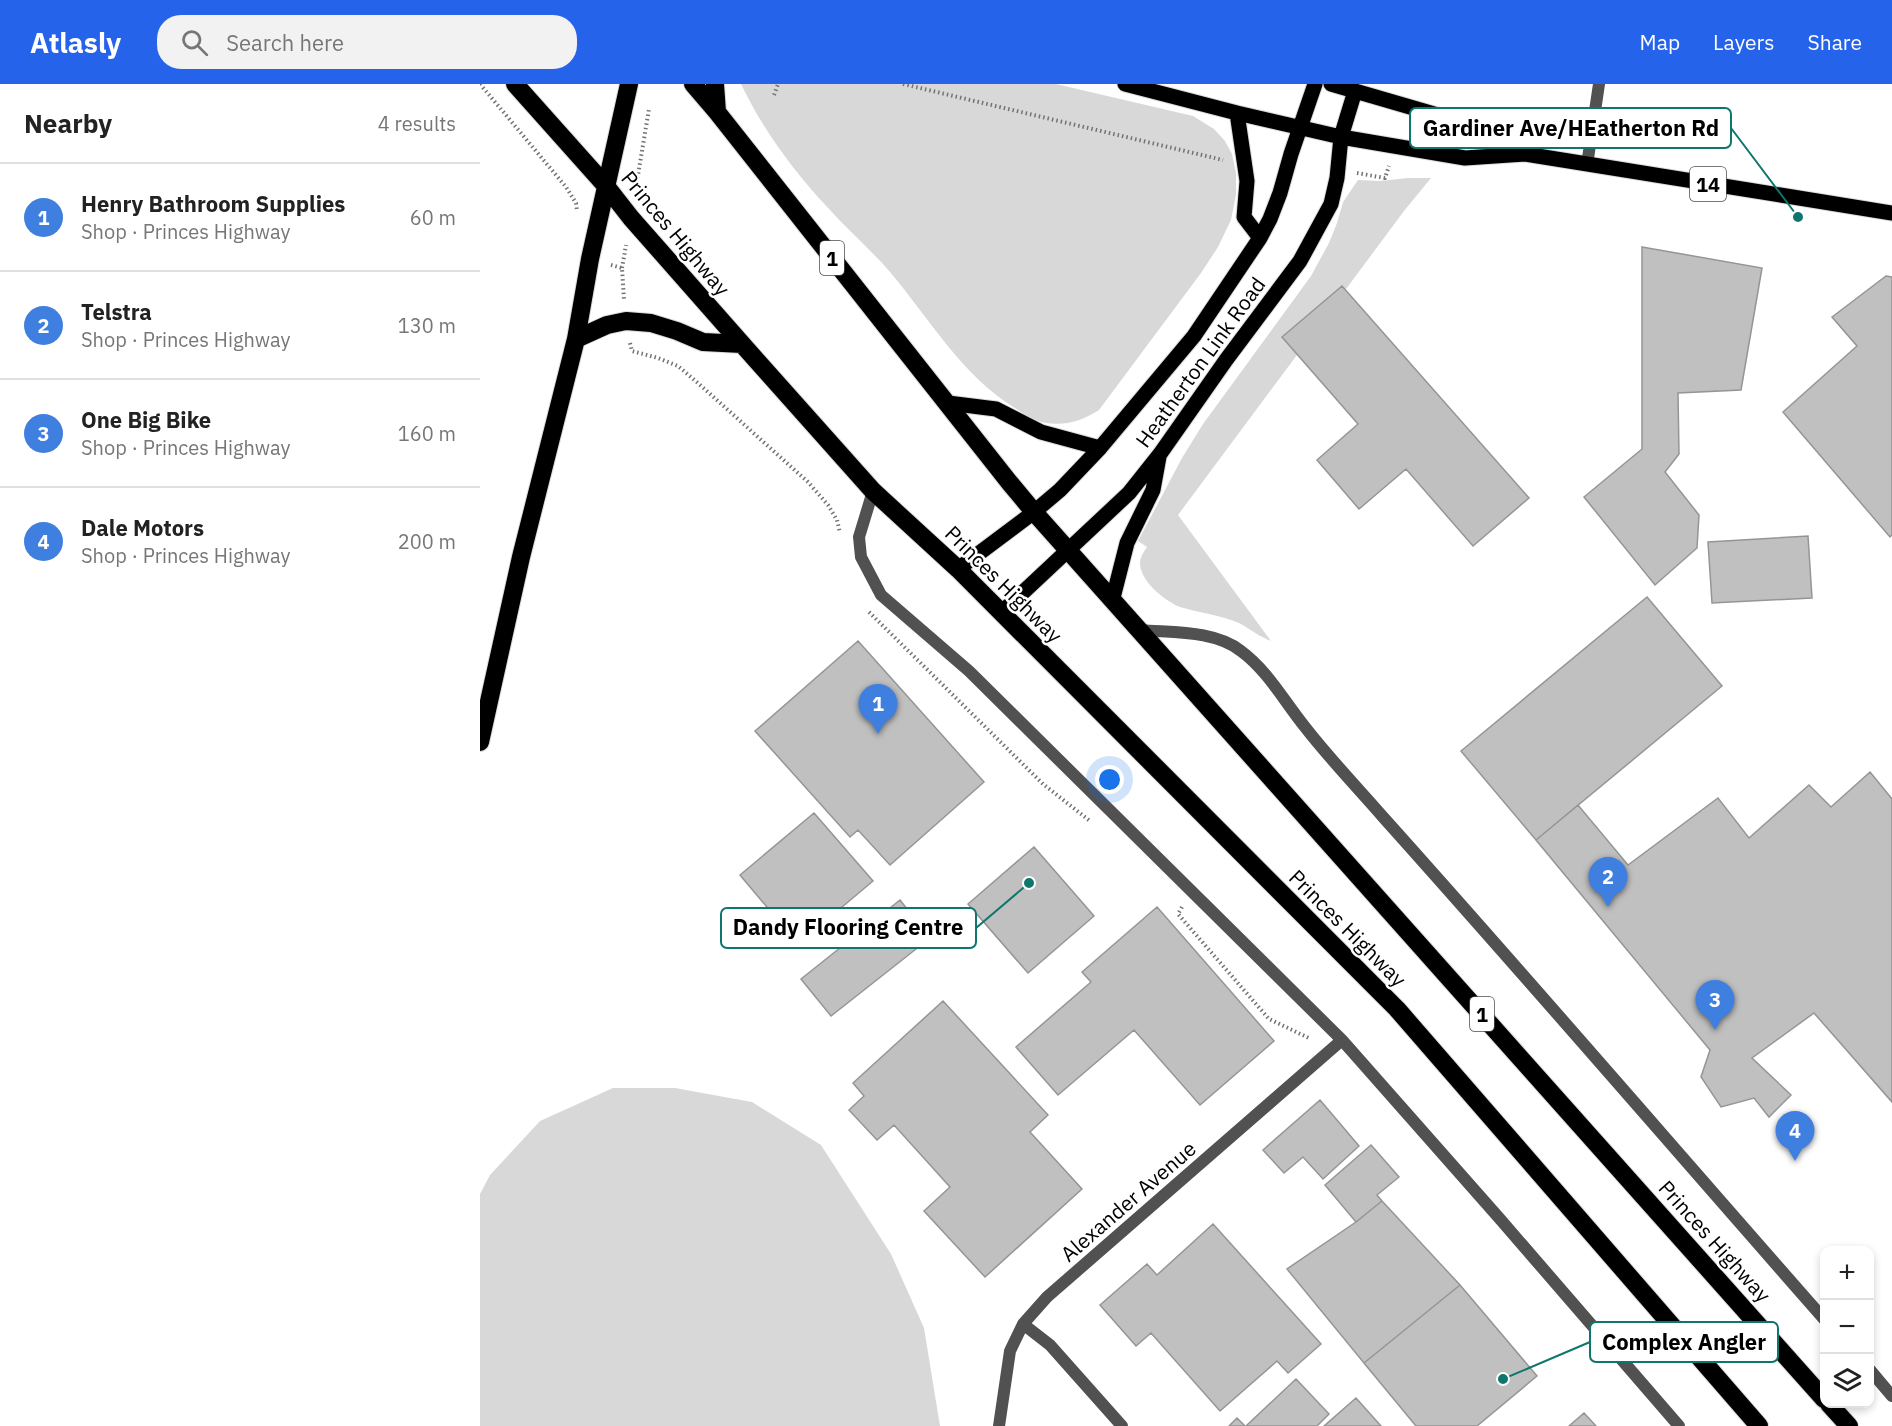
<!DOCTYPE html>
<html lang="en">
<head>
<meta charset="utf-8">
<style>
	:root { --surface:#fff; --page:#f2f2f2; --text:#222; --muted:#767676; --line:#e0e0e0; --accent:#2563eb }
	body { margin:0; font-family:"IBM Plex Sans",sans-serif; background:var(--page); color:var(--text) }
	.controls { position:absolute; right:18px; bottom:18px; display:grid; overflow:hidden; border-radius:12px; box-shadow:0 3px 9px #0003 }
	.controls button { width:54px; height:54px; display:grid; place-items:center; padding:0; border:0; border-bottom:2px solid var(--line); background:var(--surface); color:var(--text); font:30px sans-serif }
	.you { position:absolute; left:630px; top:696px; width:21px; height:21px; margin:-15px; border:4px solid #fff; border-radius:50%; background:#1a73e8; box-shadow:0 0 0 9px #1a73e833 }
	.badge { display:grid; place-items:center; width:39px; height:39px; border-radius:50%; background:var(--accent); color:#fff; font-size:20px; font-weight:700 }
	.pin { position:absolute; translate:-50% -50px; filter:drop-shadow(0 2px 3px #0008) }
	.pin::after { content:''; position:absolute; top:32px; width:21px; height:18px; background:inherit; clip-path:polygon(0 0,100% 0,50% 100%) }
	.list { margin:0; padding:0; list-style:none }
	h2 { display:flex; justify-content:space-between; align-items:center; height:78px; margin:0; padding:0 24px; font-size:26px }
	h2 small { font-size:20px; font-weight:400; color:var(--muted) }
	.list li { display:grid; grid-template-columns:39px 1fr auto; gap:18px; align-items:center; box-sizing:border-box; height:108px; padding:0 24px; border-top:2px solid var(--line) }
	.list b { display:block; font-size:22px; white-space:nowrap }
	.list p { margin:0; font-size:20px; white-space:nowrap; color:var(--muted) }
	.list em { font-size:20px; font-style:normal; color:var(--muted) }
	.icon { flex:none; width:33px; height:33px; fill:none; stroke:currentColor; stroke-width:2; stroke-linecap:round; stroke-linejoin:round }
	.map { position:relative; flex:none; width:1412px; height:1342px; overflow:hidden }
	header { display:flex; align-items:center; gap:36px; box-sizing:border-box; height:84px; padding:0 30px; background:var(--accent); color:#fff }
	header strong { font-size:28px }
	nav { display:flex; gap:33px; margin-inline-start:auto; font-size:21px }
	.search { width:420px; height:54px; background:var(--page); display:flex; align-items:center; gap:15px; box-sizing:border-box; padding:0 21px; border-radius:24px; color:var(--muted); font-size:22px }
	main { display:flex }
	aside { flex:1; background:var(--surface) }
	.map>svg:first-child { display:block }
	.green { fill:#d8d8d8 }
	.building { fill:#c0c0c0; stroke:#959595; stroke-width:1.5 }
	.lines { fill:none; stroke-linecap:round; stroke-linejoin:round }
	.primary-casing { stroke:#dbdbdb; stroke-width:17 }
	.highway-casing { stroke:#dbdbdb; stroke-width:20 }
	.path { stroke:#737373; stroke-width:4; stroke-dasharray:1.5 3; stroke-linecap:butt }
	.street { stroke:#515151; stroke-width:12 }
	.primary { stroke:#000; stroke-width:15 }
	.highway { stroke:#000; stroke-width:18 }
	.labels { text-anchor:middle; dominant-baseline:central; stroke-width:5; stroke-linejoin:round; paint-order:stroke }
	.shield { fill:#fff; stroke:#4c4c4c; stroke-width:1.5 }
	.shield-label { font-size:20px; font-weight:bold; fill:#000 }
	.street-label { font-size:21px; fill:#000; stroke:#fff }
	.leader { fill:none; stroke:#0f766e; stroke-width:2 }
	.callout-dot { fill:#0f766e; stroke:#fff; stroke-width:2 }
	.callout { fill:#fff; stroke:#0f766e; stroke-width:2 }
	.callout-label { font-size:22px; text-anchor:middle; font-weight:bold; fill:#000 }
</style>
</head>
<body>
<header>
<strong>Atlasly</strong>
<div class="search"><svg class="icon" aria-label="search" viewBox="0 0 24 24"><circle cx="10" cy="10" r="6"/><path d="M15 15l6 6"/></svg>Search here</div>
<nav><a>Map</a><a>Layers</a><a>Share</a></nav>
</header>
<main>
<aside>
<h2>Nearby<small>4 results</small></h2>
<ul class="list">
<li><span class="badge" style="background:#3f7fe0">1</span><div><b>Henry Bathroom Supplies</b><p>Shop · Princes Highway</p></div><em>60 m</em></li>
<li><span class="badge" style="background:#3f7fe0">2</span><div><b>Telstra</b><p>Shop · Princes Highway</p></div><em>130 m</em></li>
<li><span class="badge" style="background:#3f7fe0">3</span><div><b>One Big Bike</b><p>Shop · Princes Highway</p></div><em>160 m</em></li>
<li><span class="badge" style="background:#3f7fe0">4</span><div><b>Dale Motors</b><p>Shop · Princes Highway</p></div><em>200 m</em></li>
</ul>
</aside>
<div class="map">
<svg width="1412" height="1342" viewBox="0 0 1412 1342">
	<rect width="100%" height="100%" fill="#fff"/>
	<path class="green" d="M261,0H576L713,32L734,45L745,57L752,70L756,89V111L751,136L738,163L721,189L619,326C599,339 578,344 554,336C548,333 541,328 535,324C482,292 449,234 410,188C391,166 369,147 350,126C315,89 283,46 261,0Z
		M928,94H951L924,127L698,431L791,557C780,553 770,545 759,539C740,531 720,529 700,523C685,517 661,498 660,480C660,473 663,469 667,463L658,457L702,374L723,340L831,192L849,159L857,139L863,118L878,96L900,97Z
		M133,1004H195L272,1018L341,1061L411,1170L444,1244L460,1342H0V1110L10,1091L60,1037Z"/>
	<path class="building" d="M1162,163L1282,184L1261,306L1198,309L1199,370L1185,388L1219,431L1217,464L1175,501L1104,413L1162,365Z
		M1406,192L1412,193V451L1410,453L1303,328L1377,262L1352,233Z
		M862,202L1049,414L993,462L926,385L879,425L837,376L878,340L802,253Z
		M1328,452L1332,514L1232,519L1228,458Z
		M1167,513L1242,602L1056,756L981,667Z
		M378,557L504,698L410,781L378,746L370,753L275,647Z
		M1390,688L1412,715V1018L1334,929L1272,974L1311,1011L1289,1033L1274,1014L1241,1023L1221,993L1230,966L1056,756L1098,721L1148,781L1238,714L1269,754L1329,701L1351,723Z
		M334,729L393,797L318,860L260,791Z
		M554,763L614,832L548,889L488,820Z
		M420,816L450,854L351,932L321,895Z
		M677,823L794,957L720,1021L654,946L578,1011L536,963L611,898L602,888Z
		M463,917L568,1031L550,1048L602,1105L505,1193L444,1127L470,1103L414,1041L397,1056L369,1026L384,1012L373,999Z
		M840,1016L879,1062L843,1095L823,1073L804,1089L783,1066Z
		M891,1061L919,1093L897,1111L902,1117L876,1138L845,1101Z
		M902,1117L980,1201L884,1279L807,1185L876,1138Z
		M733,1140L841,1260L808,1289L797,1277L740,1327L671,1249L656,1262L620,1221L667,1180L677,1191Z
		M980,1201L1057,1292L997,1342H936L884,1279Z
		M816,1295L849,1330L837,1342H766Z
		M876,1314L901,1342H844Z
		M1104,1329L1116,1342H1089Z
		M757,1334L765,1342H749Z"/>
	<g class="lines">
		<g class="primary-casing">
			<path id="primary" d="M645,0L757,29L861,53L914,62L985,74L1045,70L1412,129
				M851,0L992,41L1025,52L1045,70
				M757,29L767,97L764,133L780,154
				M468,319L516,325L561,348L620,364
				M478,485L554,428L580,406L620,364L714,252L780,154L790,135L800,109L811,70L835,0
				M633,514L647,459L673,406L679,373
				M522,528L649,409L680,370L746,276L820,177L851,120L857,94L861,53L875,7"/>
		</g>
		<g class="highway-casing">
			<path id="highway" d="M35,0L126,102L151,134L262,260L393,407L478,485L917,925L1279,1342
				M213,0L237,28L529,398L554,428L1344,1315
				M235,0L237,28
				M96,255L127,241L146,237L171,239L197,247L223,258L262,260
				M0,658L41,473L96,255L110,175L149,0
				M1349,1320L1369,1342"/>
		</g>
		<path class="path" d="M0,0L86,103L96,119L97,127
			M423,0L743,76
			M294,11L298,0
			M1039,36L1071,43L1083,34L1091,42
			M877,89L905,94L909,82
			M156,103L169,25
			M131,181L142,184L144,216
			M142,184L146,161
			M150,259L152,267L178,274L198,282L219,300L328,398L348,421L357,436L360,449
			M389,528L563,700L610,737
			M702,823L698,830L789,935L831,955"/>
		<path class="street" d="M1107,81L1119,0
			M393,407L379,453L381,473L401,511L489,587L862,956L1020,1135L1199,1342
			M660,546C692,549 734,546 761,567C788,587 804,617 825,643C849,674 877,703 903,733C1052,899 1197,1068 1344,1235
			M543,1240L570,1261L642,1342
			M1390,1286L1412,1312
			M519,1342L530,1267L543,1240L567,1213L862,956"/>
		<use href="#primary" class="primary"/>
		<use href="#highway" class="highway"/>
	</g>
	<g class="labels">
		<g class="shield">
			<rect x="1210" y="83" width="36" height="34" rx="4.5"/>
			<rect x="340" y="157" width="24" height="34" rx="4.5"/>
			<rect x="990" y="913" width="24" height="34" rx="4.5"/>
		</g>
		<g class="shield-label">
			<text x="1228" y="100">14</text>
			<text x="352" y="174">1</text>
			<text x="1002" y="930">1</text>
		</g>
		<g class="street-label">
			<text transform="translate(196 149) rotate(50)">Princes Highway</text>
			<text transform="translate(720 278) rotate(-54)">Heatherton Link Road</text>
			<text transform="translate(524 500) rotate(45)">Princes Highway</text>
			<text transform="translate(868 844) rotate(45)">Princes Highway</text>
			<text transform="translate(648 1117) rotate(-41)">Alexander Avenue</text>
			<text transform="translate(1235 1157) rotate(48)">Princes Highway</text>
		</g>
	</g>
	<path class="leader" d="M1318 133L1251 44M549 799L496 844M1023 1295L1110 1258"/>
	<g class="callout-dot">
		<circle cx="1318" cy="133" r="6"/>
		<circle cx="549" cy="799" r="6"/>
		<circle cx="1023" cy="1295" r="6"/>
	</g>
	<g class="callout">
		<rect x="930" y="24" width="321" height="40" rx="6"/>
		<rect x="241" y="824" width="255" height="40" rx="6"/>
		<rect x="1110" y="1238" width="188" height="40" rx="6"/>
	</g>
	<g class="callout-label">
		<text x="1091" y="52">Gardiner Ave/HEatherton Rd</text>
		<text x="368" y="851">Dandy Flooring Centre</text>
		<text x="1204" y="1266">Complex Angler</text>
	</g>
</svg>
<div class="controls">
<button>+</button>
<button>−</button>
<button><svg class="icon" aria-label="layers" viewBox="0 0 24 24"><path d="M12 4l9 5-9 5-9-5zM3 14l9 5 9-5"/></svg></button>
</div>
<div class="you"></div>
<div class="pin badge" style="left:398px;top:650px;background:#3f7fe0">1</div>
<div class="pin badge" style="left:1128px;top:823px;background:#3f7fe0">2</div>
<div class="pin badge" style="left:1235px;top:946px;background:#3f7fe0">3</div>
<div class="pin badge" style="left:1315px;top:1077px;background:#3f7fe0">4</div>
</div>
</main>
</body>
</html>
